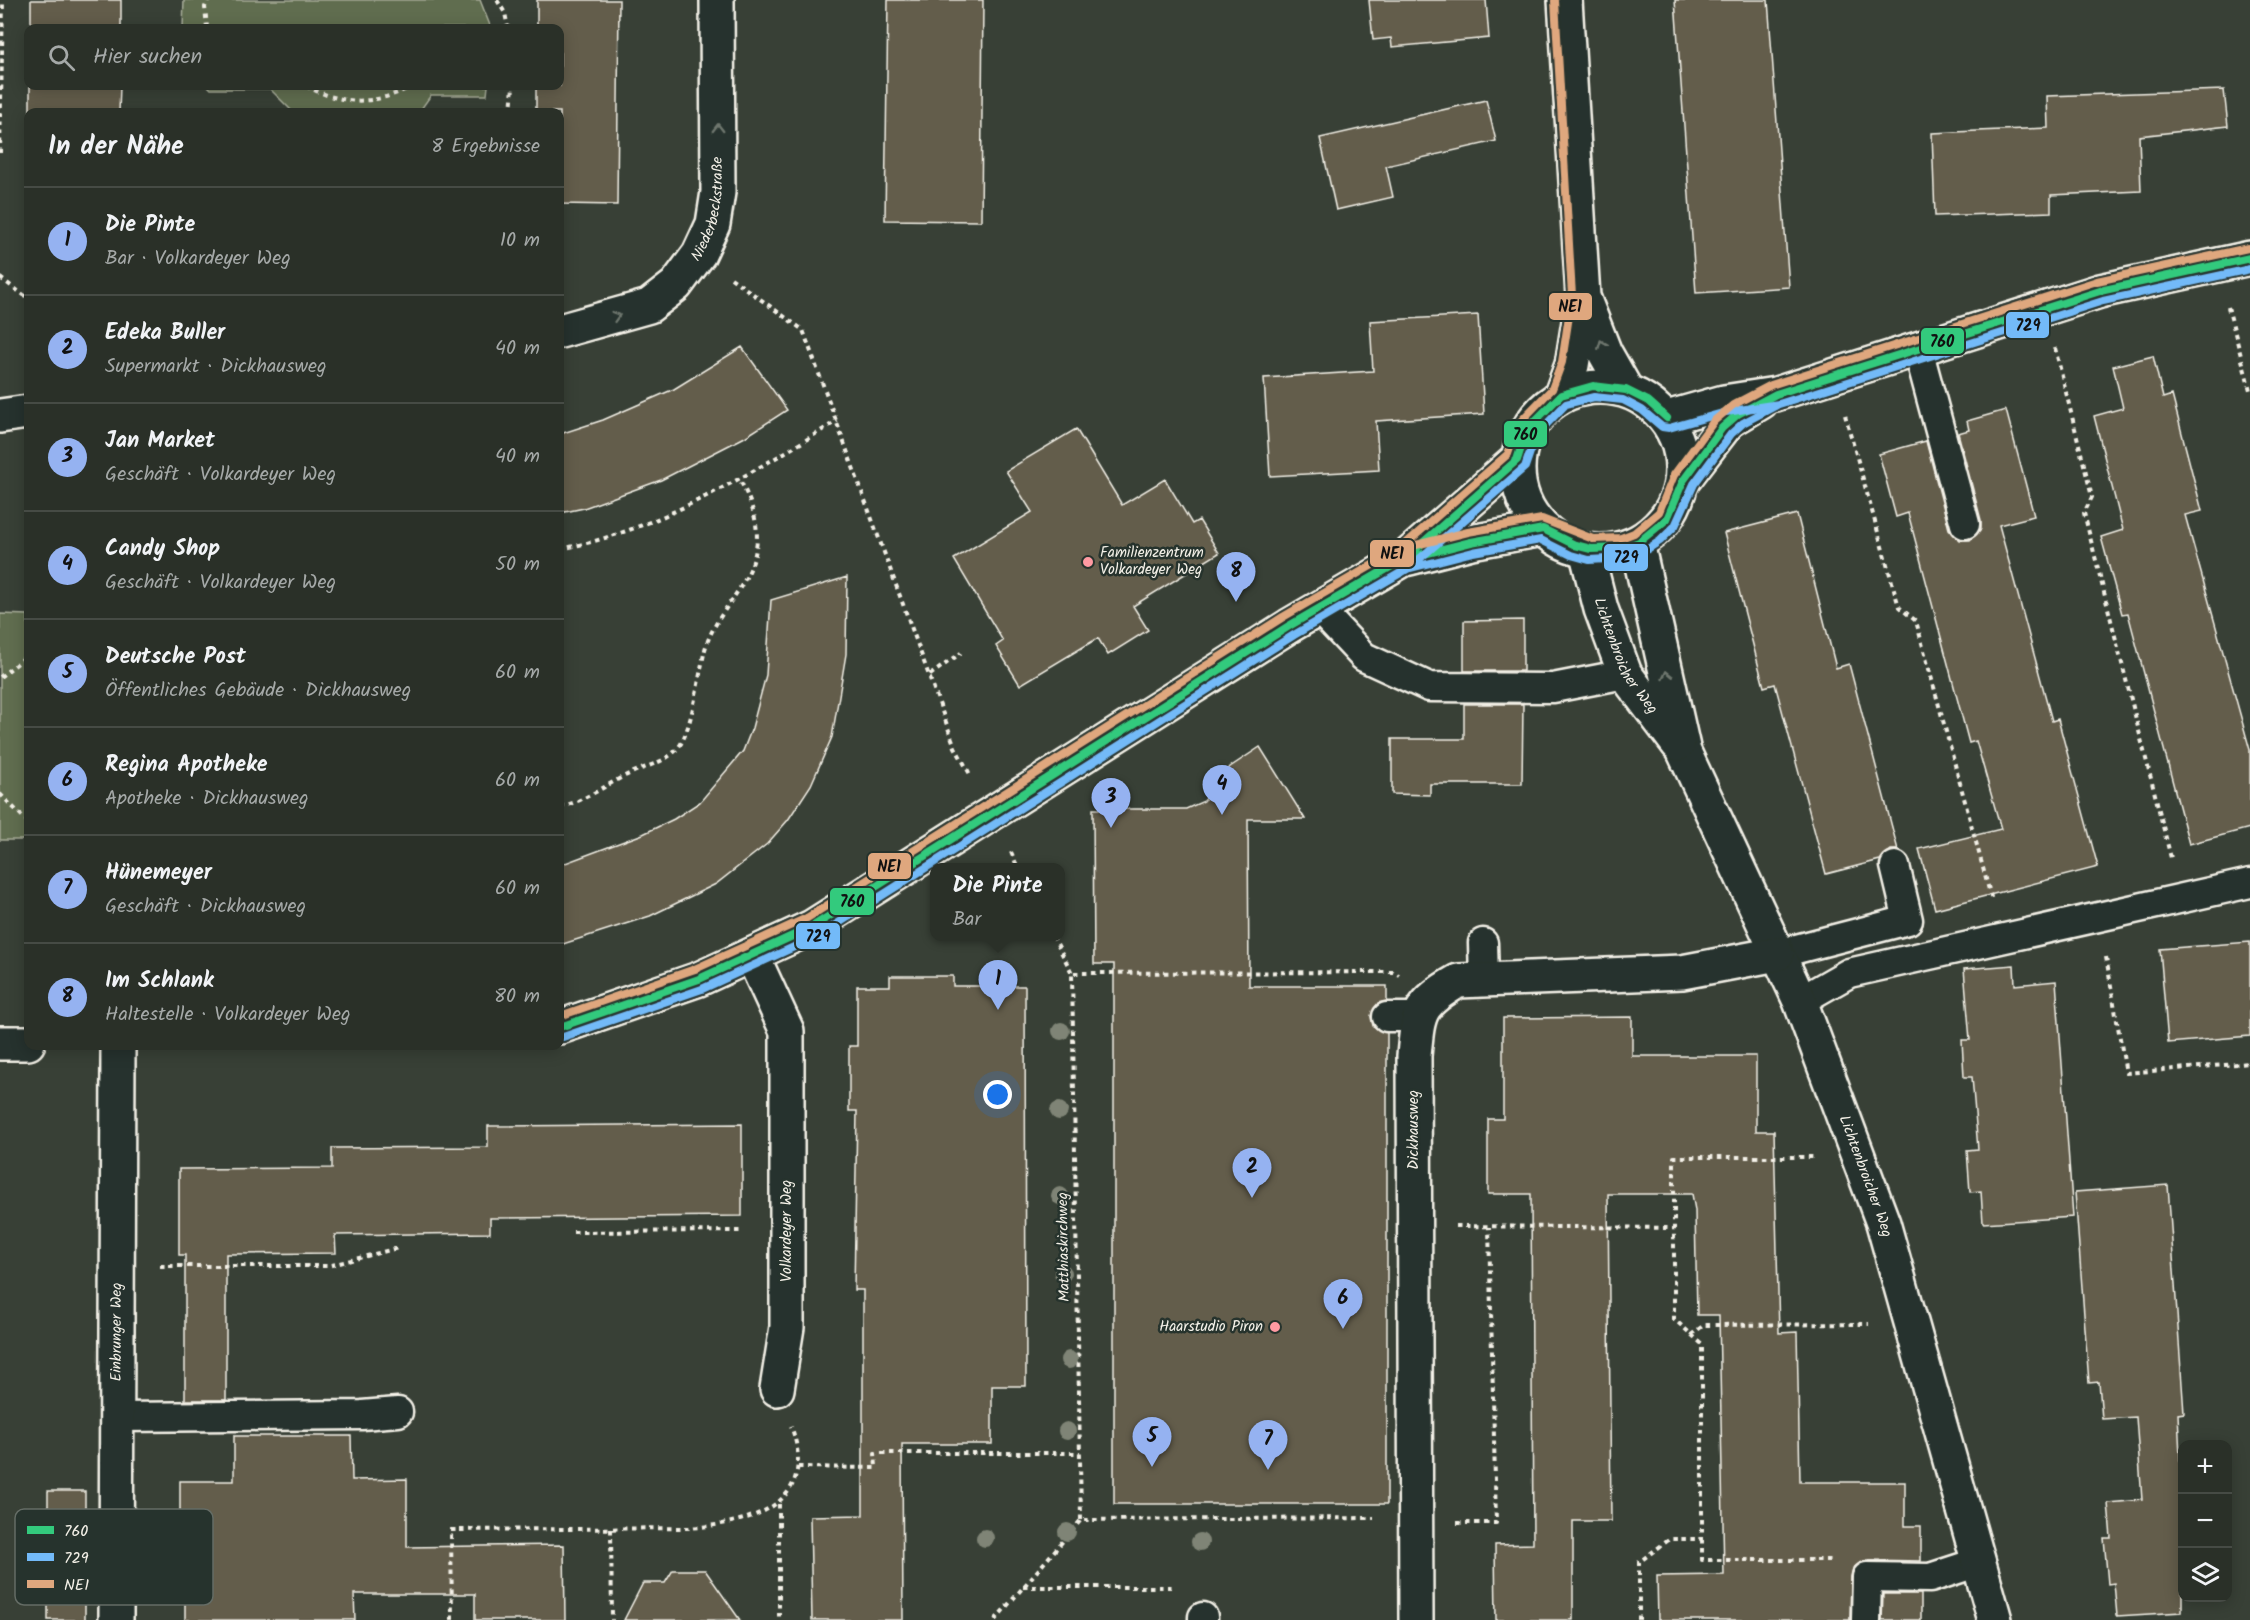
<!DOCTYPE html>
<html lang="de">
<head>
<meta charset="utf-8">
<style>
	:root { --surface:#2a3028; --page:#323830; --text:#f1f3f6; --muted:#a5a9a8; --line:#464b45; --accent:#95b2f1 }
	body { margin:0; font-family:Kalam,sans-serif; background:var(--page); color:var(--text) }
	.controls { position:absolute; right:18px; bottom:18px; display:grid; overflow:hidden; border-radius:12px; box-shadow:0 3px 15px #0003 }
	.controls button { width:54px; height:54px; display:grid; place-items:center; padding:0; border:0; border-bottom:2px solid var(--line); background:var(--surface); color:var(--text); font:30px sans-serif }
	.you { position:absolute; left:998px; top:1095px; width:21px; height:21px; margin:-15px; border:4px solid #fff; border-radius:50%; background:#1a73e8; box-shadow:0 0 0 9px #1a73e833 }
	.badge { display:grid; place-items:center; width:39px; height:39px; border-radius:50%; background:var(--accent); color:#111; font-size:20px; font-weight:700 }
	.pin { position:absolute; translate:-50% -50px; filter:drop-shadow(0 2px 3px #0008) }
	.pin::after { content:''; position:absolute; top:32px; width:21px; height:18px; background:inherit; clip-path:polygon(0 0,100% 0,50% 100%) }
	.popup { position:absolute; left:930px; top:863px; width:135px; height:78px; box-sizing:border-box; display:grid; place-content:center; border-radius:12px; background:var(--surface); filter:drop-shadow(0 2px 4px #0005); font-size:20px; white-space:nowrap; color:var(--muted) }
	.popup b { font-size:22px; color:var(--text) }
	.popup::after { content:''; position:absolute; left:50%; top:100%; margin-left:-12px; border:12px solid transparent; border-top-color:var(--surface) }
	.list { margin:0; padding:0; list-style:none }
	h2 { display:flex; justify-content:space-between; align-items:center; height:78px; margin:0; padding:0 24px; font-size:26px }
	h2 small { font-size:20px; font-weight:400; color:var(--muted) }
	.list li { display:grid; grid-template-columns:39px 1fr auto; gap:18px; align-items:center; box-sizing:border-box; height:108px; padding:0 24px; border-top:2px solid var(--line) }
	.list b { display:block; font-size:22px; white-space:nowrap }
	.list p { margin:0; font-size:20px; white-space:nowrap; color:var(--muted) }
	.list em { font-size:20px; font-style:normal; color:var(--muted) }
	.icon { flex:none; width:33px; height:33px; fill:none; stroke:currentColor; stroke-width:2; stroke-linecap:round; stroke-linejoin:round }
	.map { position:relative; flex:none; width:2250px; height:1620px; overflow:hidden }
	.search { position:absolute; background:var(--surface); box-shadow:0 3px 15px #0003; left:24px; top:24px; width:540px; height:66px; display:flex; align-items:center; gap:15px; box-sizing:border-box; padding:0 21px; border-radius:12px; color:var(--muted); font-size:22px }
	.panel { position:absolute; background:var(--surface); box-shadow:0 3px 15px #0003; left:24px; top:108px; width:540px; height:942px; border-radius:12px }
	.map>svg:first-child { display:block }
	.green { fill:#606d4f; stroke:#aaaf9c; stroke-width:1.5 }
	.building { fill:#635d4c; stroke:#f4f1e8; stroke-width:1.5 }
	.lines { fill:none; stroke-linecap:round; stroke-linejoin:round }
	.service-casing { stroke:#f4f1e8; stroke-width:33 }
	.minor-casing { stroke:#f4f1e8; stroke-width:38 }
	.tertiary-casing { stroke:#f4f1e8; stroke-width:38 }
	.path { stroke:#f4f1e8; stroke-width:4; stroke-dasharray:4.5 4.5; stroke-linecap:butt }
	.service { stroke:#26332d; stroke-width:28 }
	.minor { stroke:#26332d; stroke-width:33 }
	.tertiary { stroke:#26332d; stroke-width:33 }
	.bus-1-casing { stroke:#26332d; stroke-width:12 }
	.bus-2-casing { stroke:#26332d; stroke-width:12 }
	.bus-3-casing { stroke:#26332d; stroke-width:12 }
	.bus-1 { stroke:#33ca7d; stroke-width:8 }
	.bus-2 { stroke:#73baf8; stroke-width:8 }
	.bus-3 { stroke:#dfa77e; stroke-width:8 }
	.tree { fill:#7f8476 }
	.oneway { stroke:#6e766e }
	.poi-dot { fill:#ff9aa2; stroke:#26332d; stroke-width:2 }
	.labels { text-anchor:middle; dominant-baseline:central; stroke-width:5; stroke-linejoin:round; paint-order:stroke }
	.street-label { font-size:15px; fill:#f4f1e8; stroke:#26332d }
	.poi-label { font-size:15px; fill:#f4f1e8; stroke:#26332d; text-anchor:start }
	.key { fill:#26332d; stroke:#646c65; stroke-width:1.5 }
	.key-label { font-size:16px; fill:#f4f1e8 }
	.line-badge { stroke:#26332d; stroke-width:2 }
	.pale-badge-label { font-size:16px; text-anchor:middle; font-weight:bold; fill:#111 }
</style>
</head>
<body>
<div class="map">
<svg width="2250" height="1620" viewBox="0 0 2250 1620">
	<rect width="100%" height="100%" fill="#384036"/>
	<filter id="ink" filterUnits="userSpaceOnUse"><feTurbulence type="fractalNoise" baseFrequency=".0167" numOctaves="2"/><feDisplacementMap in="SourceGraphic" scale="12" xChannelSelector="R" yChannelSelector="G"/><feConvolveMatrix kernelMatrix="1 2 1 2 8 2 1 2 1" color-interpolation-filters="sRGB"/></filter>
	<g filter="url(#ink)">
		<path class="green" d="M184,0H480L491,28H183Z
			M208,86H488L487,95H431L419,112H293L270,89H211Z
			M0,614L28,615V840H0Z"/>
		<path class="building" d="M31,0H121V28H31Z
			M537,0H619L617,205L560,204V112H536V86H560V28H537Z
			M888,0H983L981,221L885,220Z
			M1369,0H1486L1489,38L1392,47L1391,38L1373,40Z
			M1675,0H1768L1789,287L1696,293Z
			M30,86H120L119,112H30Z
			M2224,90L2228,126L2139,136L2141,191L2051,195V212L1935,216L1932,133L2048,128L2047,96Z
			M1486,100L1496,141L1386,166L1393,197L1336,210L1320,138Z
			M1478,315L1484,414L1376,421L1379,470L1270,476L1264,378L1373,371L1370,321Z
			M742,347L787,410L745,437L661,480L584,508L560,513V434L603,420L674,389Z
			M2153,356L2163,398L2172,395L2202,511L2185,515L2250,750V828L2189,844L2128,613L2122,614L2101,537L2123,530L2094,416L2123,408L2113,366Z
			M2006,410L2034,516L1999,525L2052,721L2058,719L2098,867L1935,909L1919,849L2001,829L1976,741L1969,743L1908,513L1896,517L1879,454L1926,441L1949,529L1960,540H1970L1981,529V520L1958,433L1969,430L1967,421Z
			M1076,429L1122,505L1165,479L1192,524L1199,520L1219,553L1133,606L1148,630L1108,655L1098,638L1020,685L996,646L1003,641L954,559L1032,512L1006,471Z
			M1797,514L1836,668L1849,664L1898,850H1891L1880,860L1826,874L1775,684L1764,687L1724,533Z
			M847,577L846,654L832,737L811,785L788,820L767,844L716,884L650,916L560,945V865L643,834L674,819L700,802L743,751L752,728L766,675L771,600Z
			M1523,620V671H1464V621Z
			M1464,704H1523L1522,784H1430V795L1392,794V739H1464Z
			M1260,747L1305,819H1248L1249,986H1387V1001L1378,1003L1371,1016L1373,1026L1387,1033V1504H1114V964H1094L1093,809H1186L1204,801L1230,767Z
			M2250,942V1036L2168,1043L2160,949Z
			M2014,965L2015,985L2056,981L2073,1217L1983,1223L1981,1191L1970,1192L1967,1150L1978,1149L1972,1077H1964L1962,1040H1970L1964,969Z
			M890,976H953V986H1025L1026,1386H992V1444H902L903,1620H812L810,1516L863,1515V1290H854L857,1111H849V1046H857V986H890Z
			M1632,1017V1056H1756V1131H1774L1779,1333L1797,1332L1800,1482H1905V1526H1921V1561L1867,1560L1853,1568L1851,1577L1850,1620H1658L1657,1576L1724,1575L1719,1315H1697L1695,1210L1692,1194H1608L1611,1521H1573V1620H1496L1495,1545L1533,1544L1531,1194H1488V1119H1503V1018Z
			M742,1124V1216L490,1218V1233L335,1235L336,1253L226,1254V1400H185V1255H179V1169L332,1168V1148L488,1147V1126Z
			M2168,1185L2184,1413L2178,1414L2182,1500V1612L2117,1616L2114,1583L2108,1584L2104,1538H2111L2108,1503L2142,1500L2136,1417L2102,1419L2099,1382L2089,1383L2075,1192Z
			M234,1436H351L352,1480L407,1479V1547L564,1545L565,1620H475V1594H354L355,1620H185V1557H180V1481H234Z
			M48,1491H85V1620H48Z
			M673,1570H705L740,1620H624L643,1583H665Z
			M1883,1594H1921V1620H1882Z"/>
		<g class="lines">
			<g class="service-casing">
				<path id="service" d="M1918,349L1965,524
					M1319,609L1364,657L1429,687L1553,688L1625,674
					M1483,943L1484,979
					M1777,954L1908,920L1895,866
					M1800,1001L1849,973L2250,883
					M1387,1017H1417
					M117,1417L362,1415L398,1412
					M1203,1620V1617
					M1866,1620L1867,1577L1930,1578L1979,1562"/>
			</g>
			<g class="minor-casing">
				<g id="minor">
					<path id="s1" d="M560,331L649,306L676,285L699,254L713,224L718,192L717,0"/>
					<path d="M0,416L28,412"/>
					<path id="s2" d="M1637,543L1684,752L1800,1001L1883,1223L1995,1620"/>
					<path id="s3" d="M1586,550L1601,609L1625,674L1678,744"/>
					<path d="M752,955L787,1031V1327L777,1389"/>
					<path id="s4" d="M116,1620L118,1046"/>
					<path d="M1416,1620L1414,1056C1418,1012 1418,1004 1458,981L1682,972L1777,954"/>
				</g>
			</g>
			<g class="tertiary-casing">
				<path id="tertiary" d="M1583,297L1605,353L1626,390
					M1518 469a82 82 0 1 1 164 0a82 82 0 1 1-164 0Z
					M1561,395L1572,365L1583,297L1565,0
					M1667,418L1724,402L1776,394L2100,291L2250,258
					M1682,482L1729,421L1761,402
					M1409,558L1471,542L1543,529
					M560,1027L699,979L812,927L1289,626L1404,559L1517,460
					M0,1043H28"/>
			</g>
			<path class="path" d="M497,0L505,13L508,28
				M207,28L205,7L208,0
				M306,86C342,105 375,106 412,86
				M511,112L513,86
				M0,153L3,0
				M0,278L28,298
				M731,278L803,330L955,747L971,776
				M2228,307L2250,390
				M2055,348L2092,497L2084,513L2171,858
				M1845,415L1899,607L1916,621L1992,901
				M560,549C658,531 753,472 837,421
				M930,675L961,653
				M0,677L28,655
				M0,794L28,822
				M560,807C585,801 605,785 629,774C644,767 666,762 677,749C691,735 699,675 704,654C712,615 747,591 755,554C761,526 752,504 740,480
				M1011,852L1018,868
				M1053,936L1072,973
				M2106,957L2126,1073L2250,1063
				M1456,1226L1674,1228
				M573,1232L744,1231
				M160,1266H328L398,1248
				M1691,1335L1704,1325L1869,1324
				M798,1467L876,1468L875,1453H1080
				M779,1504V1620
				M1081,1520L1072,973L1393,972L1399,975
				M1457,1523H1496L1489,1227
				M611,1529L612,1620
				M1702,1539V1560H1833
				M1023,1587H1176
				M452,1620L451,1530L689,1528C752,1523 820,1505 791,1426
				M995,1620L1081,1520L1374,1518
				M1639,1620V1562L1670,1539H1702V1344L1674,1319V1157H1813"/>
			<use href="#service" class="service"/>
			<use href="#minor" class="minor"/>
			<use href="#tertiary" class="tertiary"/>
			<g class="bus-1-casing">
				<path id="bus-1" d="M1410,554L1517,460L1527,429L1561,395L1593,386L1626,390L1648,401L1667,418
					M560,1027L699,979L812,927L1289,626L1404,559L1471,542L1543,529L1575,545L1591,549L1623,548L1639,542L1667,519L1683,481L1722,428L1738,414L1776,394L2100,291L2250,258"/>
			</g>
			<g class="bus-2-casing">
				<path id="bus-2" d="M1411,568L1473,552L1541,540L1571,555L1589,560L1625,558L1643,552L1660,541L1675,526L1694,484L1731,434L1743,423L1777,405
					M563,1037L702,989L818,936L1294,635L1409,568L1525,467L1536,435L1566,404L1594,397L1623,400L1642,410L1662,427L1669,428L1726,412L1779,404L2103,301L2250,269"/>
			</g>
			<g class="bus-3-casing">
				<path id="bus-3" d="M1402,547L1508,454L1518,424L1552,389L1562,362L1572,296L1555,1
					M560,1016L695,969L807,918L1283,617L1400,549L1468,532L1542,519L1593,539L1621,538L1634,533L1659,512L1674,475L1714,421L1733,405L1771,385L2097,281L2248,248"/>
			</g>
			<use href="#bus-1" class="bus-1"/>
			<use href="#bus-2" class="bus-2"/>
			<use href="#bus-3" class="bus-3"/>
		</g>
		<g class="tree">
			<circle cx="1061" cy="1031" r="9"/>
			<circle cx="1059" cy="1111" r="9"/>
			<circle cx="1060" cy="1196" r="9"/>
			<circle cx="1063" cy="1273" r="9"/>
			<circle cx="1069" cy="1360" r="9"/>
			<circle cx="1067" cy="1431" r="9"/>
			<circle cx="1067" cy="1532" r="9"/>
			<circle cx="985" cy="1538" r="9"/>
			<circle cx="1200" cy="1542" r="9"/>
		</g>
		<defs><path id="oneway-chevron" d="M-2-3.5L2.5 0L-2 3.5" fill="none" stroke-width="1.6" stroke-linecap="round" stroke-linejoin="round" transform="scale(1.5)"/></defs>
		<g class="oneway">
			<use href="#oneway-chevron" transform="translate(718 128) rotate(-90)"/>
			<use href="#oneway-chevron" transform="translate(616 316) rotate(-16)"/>
			<use href="#oneway-chevron" transform="translate(1602 344) rotate(-112)"/>
			<use href="#oneway-chevron" transform="translate(1667 675) rotate(-103)"/>
		</g>
	</g>
	<g class="poi-dot">
		<circle cx="1088" cy="562" r="6"/>
		<circle cx="1275" cy="1327" r="6"/>
	</g>
	<g class="labels">
		<g class="street-label">
			<text stroke="none"><textPath href="#s1" startOffset="212">Niederbeckstraße</textPath></text>
			<text stroke="none"><textPath href="#s3" startOffset="114">Lichtenbroicher Weg</textPath></text>
			<text transform="translate(1414 1130) rotate(-90)">Dickhausweg</text>
			<text stroke="none"><textPath href="#s2" startOffset="676">Lichtenbroicher Weg</textPath></text>
			<text transform="translate(787 1231) rotate(-90)">Volkardeyer Weg</text>
			<text transform="translate(1064 1247) rotate(-91)">Matthiaskirchweg</text>
			<text stroke="none"><textPath href="#s4" startOffset="288">Einbrunger Weg</textPath></text>
		</g>
		<g class="poi-label">
			<text x="1100" y="553">Familienzentrum<tspan x="1100" dy="17">Volkardeyer Weg</tspan></text>
			<text x="1263" y="1327" text-anchor="end">Haarstudio Piron</text>
		</g>
	</g>
	<rect x="15" y="1509" width="198" height="96" rx="9" class="key"/>
	<rect x="27" y="1526" width="27" height="8" fill="#33ca7d"/>
	<rect x="27" y="1553" width="27" height="8" fill="#73baf8"/>
	<rect x="27" y="1580" width="27" height="8" fill="#dfa77e"/>
	<g class="key-label">
		<text x="64" y="1536">760</text>
		<text x="64" y="1563">729</text>
		<text x="64" y="1590">NE1</text>
	</g>
	<g class="line-badge">
		<rect x="1548" y="292" width="45" height="29" rx="6" fill="#dfa77e"/>
		<rect x="2005" y="311" width="45" height="28" rx="6" fill="#73baf8"/>
		<rect x="1920" y="327" width="45" height="28" rx="6" fill="#33ca7d"/>
		<rect x="1503" y="420" width="45" height="28" rx="6" fill="#33ca7d"/>
		<rect x="1369" y="539" width="46" height="29" rx="6" fill="#dfa77e"/>
		<rect x="1603" y="543" width="46" height="29" rx="6" fill="#73baf8"/>
		<rect x="867" y="852" width="45" height="28" rx="6" fill="#dfa77e"/>
		<rect x="829" y="887" width="46" height="29" rx="6" fill="#33ca7d"/>
		<rect x="795" y="922" width="46" height="28" rx="6" fill="#73baf8"/>
	</g>
	<g class="pale-badge-label">
		<text x="1570" y="312">NE1</text>
		<text x="2028" y="331">729</text>
		<text x="1942" y="347">760</text>
		<text x="1525" y="440">760</text>
		<text x="1392" y="559">NE1</text>
		<text x="1626" y="563">729</text>
		<text x="889" y="872">NE1</text>
		<text x="852" y="907">760</text>
		<text x="818" y="942">729</text>
	</g>
</svg>
<div class="controls">
<button>+</button>
<button>−</button>
<button><svg class="icon" aria-label="layers" viewBox="0 0 24 24"><path d="M12 4l9 5-9 5-9-5zM3 14l9 5 9-5"/></svg></button>
</div>
<div class="you"></div>
<div class="pin badge" style="left:998px;top:1010px">1</div>
<div class="popup"><b>Die Pinte</b>Bar</div>
<div class="pin badge" style="left:1252px;top:1198px">2</div>
<div class="pin badge" style="left:1111px;top:828px">3</div>
<div class="pin badge" style="left:1222px;top:815px">4</div>
<div class="pin badge" style="left:1152px;top:1467px">5</div>
<div class="pin badge" style="left:1343px;top:1329px">6</div>
<div class="pin badge" style="left:1268px;top:1470px">7</div>
<div class="pin badge" style="left:1236px;top:602px">8</div>
<div class="search"><svg class="icon" aria-label="search" viewBox="0 0 24 24"><circle cx="10" cy="10" r="6"/><path d="M15 15l6 6"/></svg>Hier suchen</div>
<section class="panel">
<h2>In der Nähe<small>8 Ergebnisse</small></h2>
<ul class="list">
<li><span class="badge">1</span><div><b>Die Pinte</b><p>Bar · Volkardeyer Weg</p></div><em>10 m</em></li>
<li><span class="badge">2</span><div><b>Edeka Buller</b><p>Supermarkt · Dickhausweg</p></div><em>40 m</em></li>
<li><span class="badge">3</span><div><b>Jan Market</b><p>Geschäft · Volkardeyer Weg</p></div><em>40 m</em></li>
<li><span class="badge">4</span><div><b>Candy Shop</b><p>Geschäft · Volkardeyer Weg</p></div><em>50 m</em></li>
<li><span class="badge">5</span><div><b>Deutsche Post</b><p>Öffentliches Gebäude · Dickhausweg</p></div><em>60 m</em></li>
<li><span class="badge">6</span><div><b>Regina Apotheke</b><p>Apotheke · Dickhausweg</p></div><em>60 m</em></li>
<li><span class="badge">7</span><div><b>Hünemeyer</b><p>Geschäft · Dickhausweg</p></div><em>60 m</em></li>
<li><span class="badge">8</span><div><b>Im Schlank</b><p>Haltestelle · Volkardeyer Weg</p></div><em>80 m</em></li>
</ul>
</section>
</div>
</body>
</html>
